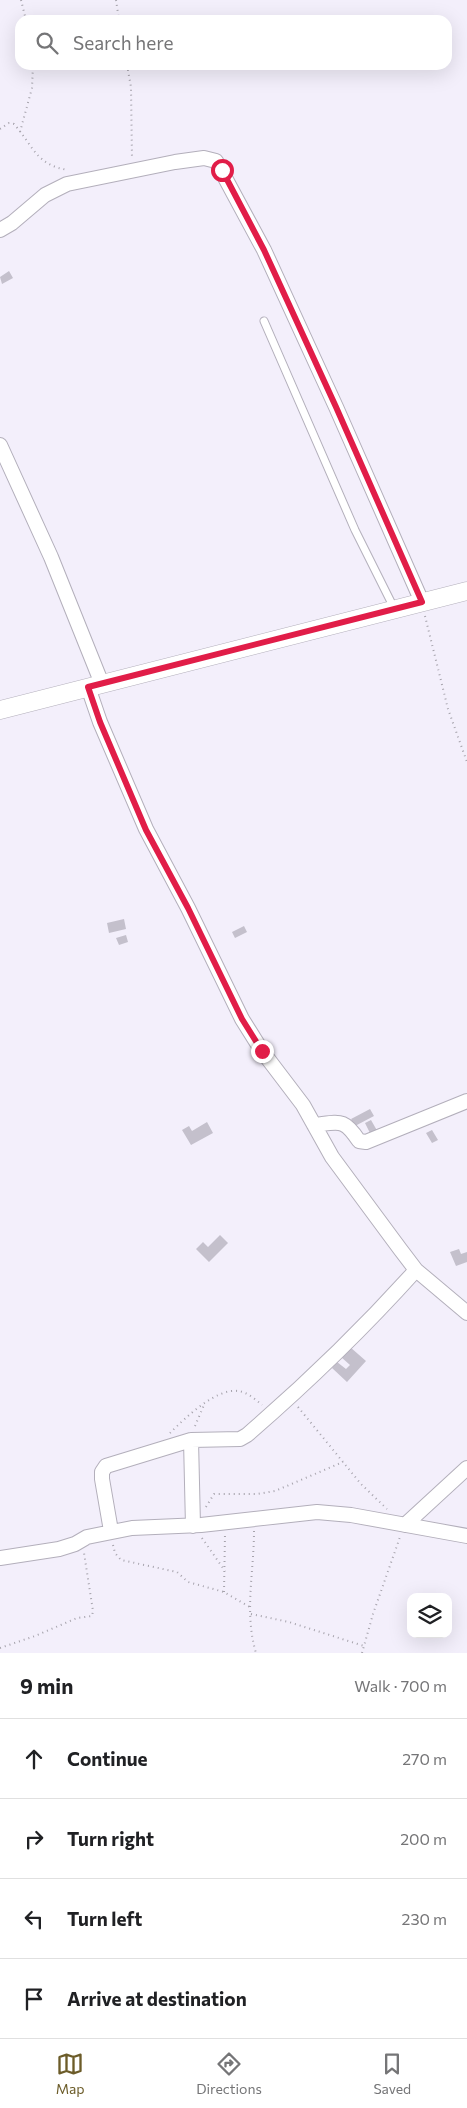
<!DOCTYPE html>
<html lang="en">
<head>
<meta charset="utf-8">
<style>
	:root { --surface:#fff; --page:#f2f2f2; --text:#202124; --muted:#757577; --line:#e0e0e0; --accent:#6c5c29 }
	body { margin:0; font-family:Commissioner,sans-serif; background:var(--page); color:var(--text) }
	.controls { position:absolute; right:15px; bottom:15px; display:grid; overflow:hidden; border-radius:10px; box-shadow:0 5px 20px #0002 }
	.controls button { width:45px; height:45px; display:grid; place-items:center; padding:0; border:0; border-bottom:1px solid var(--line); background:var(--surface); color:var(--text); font:25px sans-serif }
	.stop { position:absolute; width:15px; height:15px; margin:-11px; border:4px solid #e11d48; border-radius:50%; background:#fff }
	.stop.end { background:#e11d48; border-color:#fff; box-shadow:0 1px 5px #0008 }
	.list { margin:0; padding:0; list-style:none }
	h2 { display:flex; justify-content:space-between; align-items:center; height:65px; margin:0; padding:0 20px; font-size:21px }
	h2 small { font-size:16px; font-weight:400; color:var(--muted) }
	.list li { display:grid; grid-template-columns:32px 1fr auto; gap:15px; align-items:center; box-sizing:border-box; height:80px; padding:0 20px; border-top:1px solid var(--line) }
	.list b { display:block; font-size:19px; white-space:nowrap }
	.list em { font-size:16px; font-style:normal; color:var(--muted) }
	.icon { flex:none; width:28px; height:28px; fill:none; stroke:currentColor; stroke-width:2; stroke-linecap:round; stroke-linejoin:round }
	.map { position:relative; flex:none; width:467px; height:1653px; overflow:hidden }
	.search { position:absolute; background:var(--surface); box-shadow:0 5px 20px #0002; left:15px; right:15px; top:15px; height:55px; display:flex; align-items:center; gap:12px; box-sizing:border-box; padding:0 18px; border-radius:15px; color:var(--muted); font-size:19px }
	.sheet { height:385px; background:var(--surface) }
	nav { display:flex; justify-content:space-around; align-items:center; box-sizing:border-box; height:70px; border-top:1px solid var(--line); background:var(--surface); font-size:14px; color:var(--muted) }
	nav a { display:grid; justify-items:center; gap:2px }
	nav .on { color:var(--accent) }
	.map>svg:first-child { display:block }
	.building { fill:#c4c0cc }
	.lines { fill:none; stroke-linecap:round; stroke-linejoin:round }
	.service-casing { stroke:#b3afbb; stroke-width:9 }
	.minor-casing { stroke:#b3afbb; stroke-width:16 }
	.tertiary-casing { stroke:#b3afbb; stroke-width:19 }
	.path { stroke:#a6a3ac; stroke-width:2; stroke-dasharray:1 4; stroke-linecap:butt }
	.service { stroke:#fff; stroke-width:7 }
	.minor { stroke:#fff; stroke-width:14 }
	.tertiary { stroke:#fff; stroke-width:18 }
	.route { stroke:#e11d48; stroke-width:6 }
</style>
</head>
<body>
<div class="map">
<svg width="467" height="1653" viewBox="0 0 467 1653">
	<rect width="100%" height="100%" fill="#f3effb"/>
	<path class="building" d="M9,271L13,278L2,284L0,277Z
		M124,919L126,929L109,933L107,923Z
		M244,926L247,932L235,938L232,932Z
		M126,935L128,942L119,945L116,938Z
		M370,1109L374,1116L355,1126L351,1119Z
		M371,1120L379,1134L372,1137L365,1123Z
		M207,1122L213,1133L191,1145L182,1130L189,1126L192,1131Z
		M432,1130L438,1140L432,1143L426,1133Z
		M220,1235L228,1243L209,1262L196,1249L203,1242L208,1247Z
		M459,1249L461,1254L467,1252V1262L456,1266L450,1252Z
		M350,1347L366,1361L347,1382L332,1368L337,1362L346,1369L350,1365L341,1357Z"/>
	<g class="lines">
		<g class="service-casing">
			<path id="service" d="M264,321L355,530L394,608"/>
		</g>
		<g class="minor-casing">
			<path id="minor" d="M0,230L12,223L45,195L67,184L175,162L204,158L216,161L264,250L336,407L422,602
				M0,445L51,557L102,684
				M88,687L100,722L146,829L188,908L242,1019L262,1051L303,1105L332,1157L400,1249L416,1270L467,1313
				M314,1125C340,1122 344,1118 359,1141L366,1142L467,1101
				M191,1440L193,1526
				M405,1525L467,1468
				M111,1531L102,1479V1472L106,1466L191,1440L240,1439L247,1435C306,1384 363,1329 416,1270
				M0,1558L59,1549L75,1544L87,1537L132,1528L201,1525L317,1512L351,1515L467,1536"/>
		</g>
		<g class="tertiary-casing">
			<path id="tertiary" d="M0,710L467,591"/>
		</g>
		<path class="path" d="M21,0L26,20
			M116,0L119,20
			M127,65L131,87L132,159
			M0,129L9,123L14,124C34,147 36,165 68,170
			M20,132L32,88L33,65
			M425,616L448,709L467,762
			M298,1407L361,1484L387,1509
			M195,1426L204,1405
			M170,1433C185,1418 216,1388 238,1391C247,1392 255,1399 262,1405
			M206,1507L214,1494H257L275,1491L343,1462
			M254,1531C254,1572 244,1613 256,1653
			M202,1538L225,1571
			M113,1545L115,1553L121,1560L177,1572L188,1582L224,1592L250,1607
			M224,1592L225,1534
			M251,1614L289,1622L364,1646
			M0,1648L35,1636L77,1618L92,1616L93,1611L84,1553
			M362,1653L373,1614L400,1537"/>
		<use href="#service" class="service"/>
		<use href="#minor" class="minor"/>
		<use href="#tertiary" class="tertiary"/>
	</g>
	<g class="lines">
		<path class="route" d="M222,170L264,250L336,407L422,602L88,687L100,722L146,830L188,908L242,1019L262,1051"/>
	</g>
</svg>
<div class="controls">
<button><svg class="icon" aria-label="layers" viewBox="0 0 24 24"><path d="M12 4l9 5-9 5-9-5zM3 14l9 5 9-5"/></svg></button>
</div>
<div class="stop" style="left:222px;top:170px"></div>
<div class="stop end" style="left:262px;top:1051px"></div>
<div class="search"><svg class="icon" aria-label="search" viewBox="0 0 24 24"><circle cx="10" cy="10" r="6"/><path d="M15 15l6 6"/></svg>Search here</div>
</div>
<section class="sheet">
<h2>9 min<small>Walk · 700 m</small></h2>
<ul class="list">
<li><svg class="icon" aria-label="ahead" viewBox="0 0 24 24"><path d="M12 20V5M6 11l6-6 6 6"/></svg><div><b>Continue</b></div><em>270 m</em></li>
<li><svg class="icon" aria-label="right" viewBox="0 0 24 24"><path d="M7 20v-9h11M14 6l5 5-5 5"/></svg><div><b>Turn right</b></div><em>200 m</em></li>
<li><svg class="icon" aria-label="left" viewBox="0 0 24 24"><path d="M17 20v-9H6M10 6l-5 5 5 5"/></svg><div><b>Turn left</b></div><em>230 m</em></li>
<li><svg class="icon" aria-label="arrive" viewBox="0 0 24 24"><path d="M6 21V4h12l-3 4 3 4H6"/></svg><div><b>Arrive at destination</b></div></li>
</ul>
</section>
<nav>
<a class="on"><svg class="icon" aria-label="map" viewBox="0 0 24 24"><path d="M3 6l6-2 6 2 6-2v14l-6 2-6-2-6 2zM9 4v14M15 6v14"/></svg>Map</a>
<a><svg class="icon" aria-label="directions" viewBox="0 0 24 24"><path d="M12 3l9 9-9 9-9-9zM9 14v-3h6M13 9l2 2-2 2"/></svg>Directions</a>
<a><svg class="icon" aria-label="saved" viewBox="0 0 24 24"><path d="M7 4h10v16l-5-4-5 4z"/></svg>Saved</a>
</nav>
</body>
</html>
